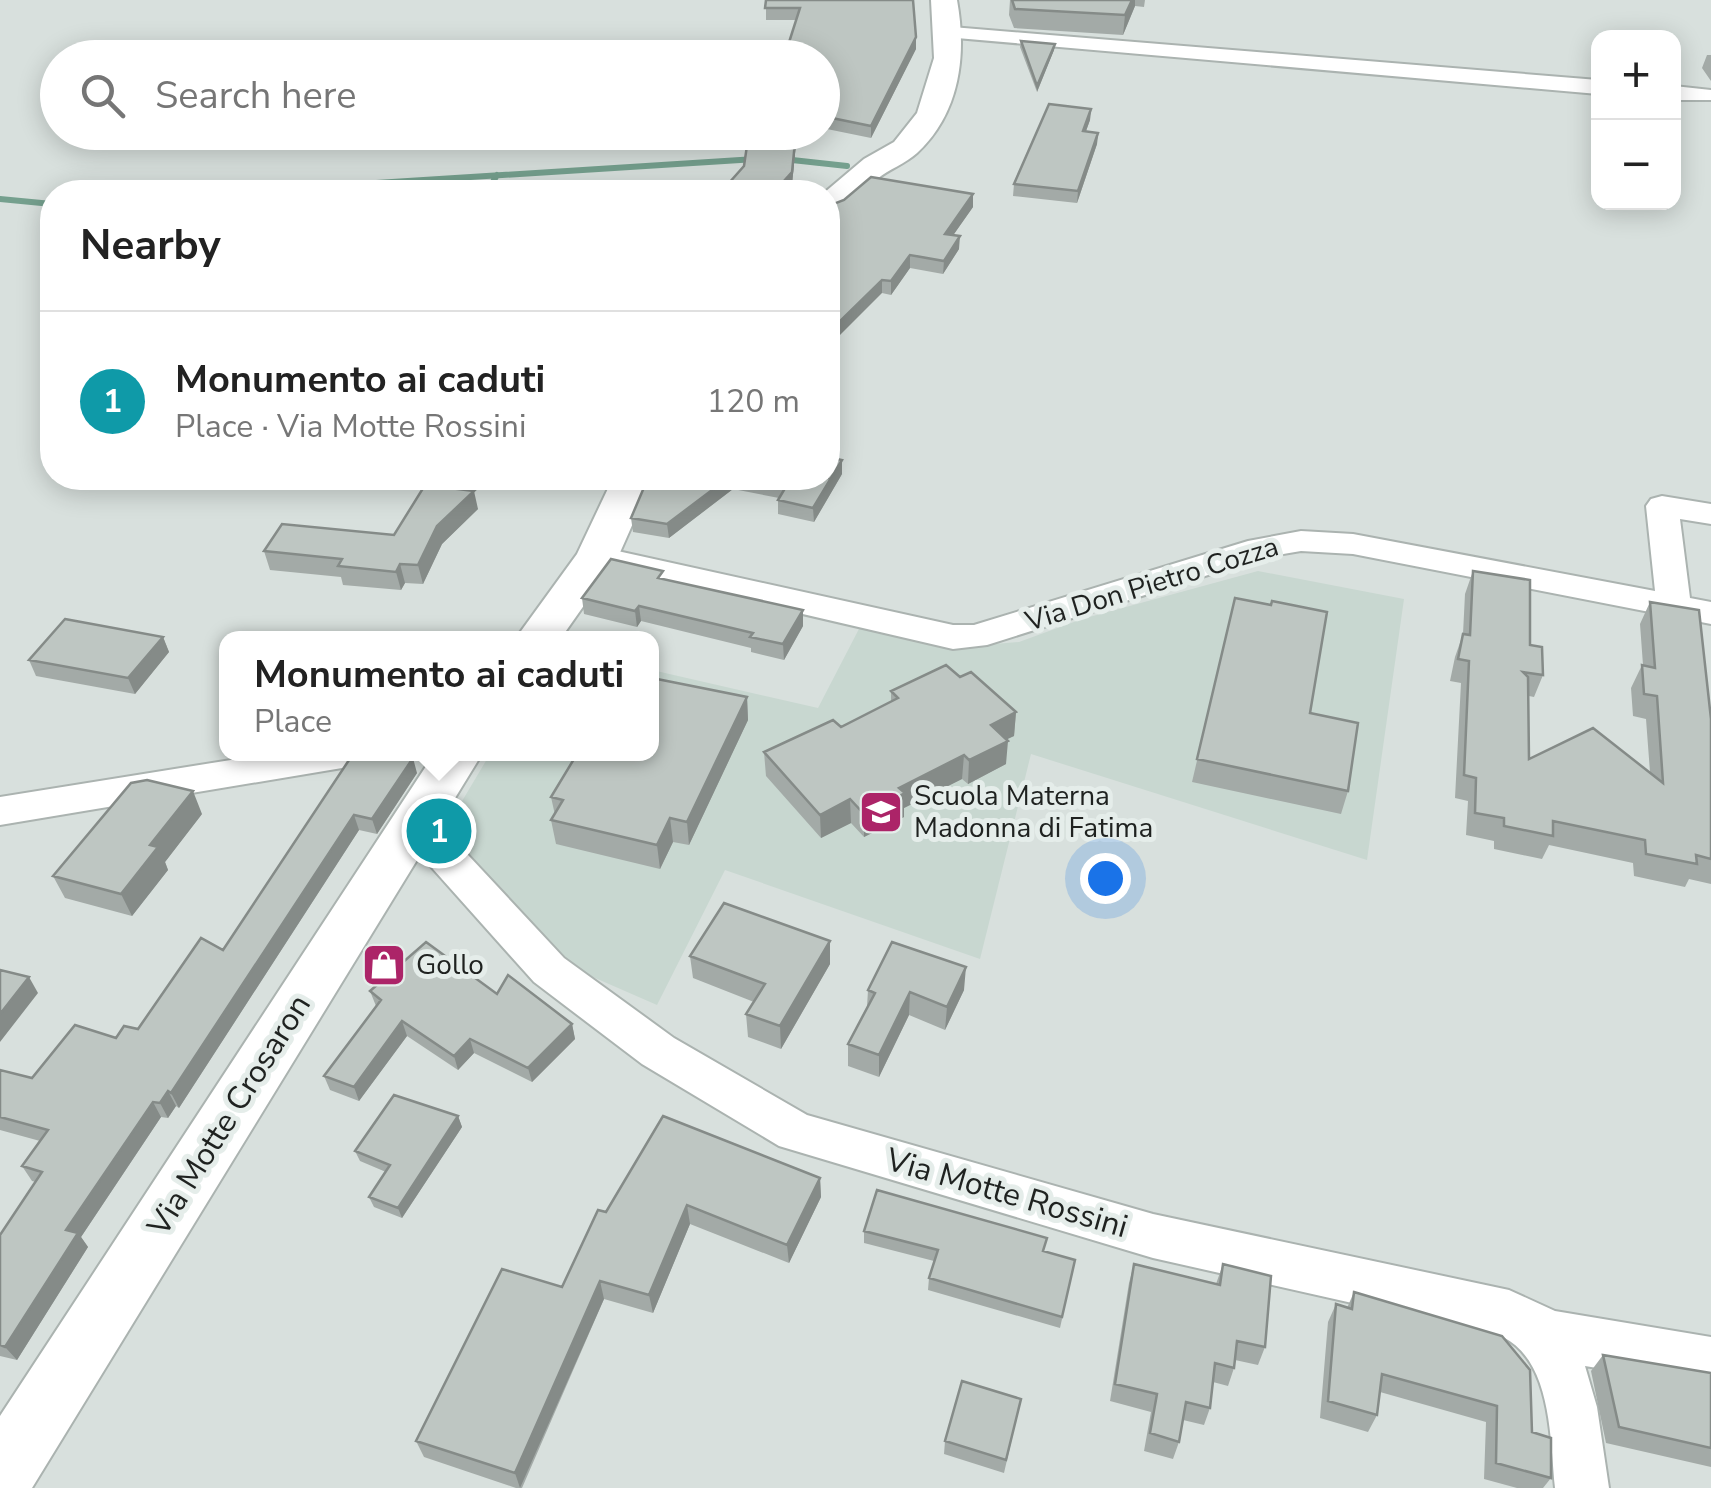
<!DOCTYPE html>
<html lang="en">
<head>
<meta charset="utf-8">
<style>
	:root { --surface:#fff; --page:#f2f2f2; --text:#222; --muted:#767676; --line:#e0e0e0; --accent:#d93025 }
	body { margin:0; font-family:"Nunito Sans",sans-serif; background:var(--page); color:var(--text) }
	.controls { position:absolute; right:30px; top:30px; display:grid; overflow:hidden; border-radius:20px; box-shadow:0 5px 25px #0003 }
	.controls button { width:90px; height:90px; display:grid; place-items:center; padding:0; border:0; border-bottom:2px solid var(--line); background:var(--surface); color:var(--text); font:50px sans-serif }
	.you { position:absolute; left:1105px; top:878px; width:35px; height:35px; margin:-25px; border:8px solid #fff; border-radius:50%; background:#1a73e8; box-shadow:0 0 0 15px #1a73e833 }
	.badge { display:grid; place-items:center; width:65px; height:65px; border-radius:50%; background:var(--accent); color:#fff; font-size:32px; font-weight:700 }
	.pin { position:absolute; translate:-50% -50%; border:5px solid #fff; box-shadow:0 2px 10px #0006 }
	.popup { position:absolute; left:219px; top:631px; width:440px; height:130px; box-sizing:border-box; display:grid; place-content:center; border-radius:20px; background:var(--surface); filter:drop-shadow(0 2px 8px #0005); font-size:32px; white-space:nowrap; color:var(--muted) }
	.popup b { font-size:38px; color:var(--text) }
	.popup::after { content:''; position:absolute; left:50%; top:100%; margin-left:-20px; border:20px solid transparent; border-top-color:var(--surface) }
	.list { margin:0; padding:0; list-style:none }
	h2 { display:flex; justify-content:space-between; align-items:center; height:130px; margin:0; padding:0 40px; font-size:42px }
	h2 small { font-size:32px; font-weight:400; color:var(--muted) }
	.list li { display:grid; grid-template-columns:65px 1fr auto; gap:30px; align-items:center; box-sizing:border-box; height:180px; padding:0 40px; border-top:2px solid var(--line) }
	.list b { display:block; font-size:38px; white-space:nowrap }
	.list p { margin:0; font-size:32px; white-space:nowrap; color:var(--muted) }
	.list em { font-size:32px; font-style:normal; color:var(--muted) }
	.icon { flex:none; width:55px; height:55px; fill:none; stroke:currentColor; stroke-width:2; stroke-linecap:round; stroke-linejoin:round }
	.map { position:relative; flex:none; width:1711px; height:1488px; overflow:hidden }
	.search { position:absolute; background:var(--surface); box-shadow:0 5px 25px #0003; left:40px; top:40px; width:800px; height:110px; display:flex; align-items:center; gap:25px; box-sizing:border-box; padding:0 35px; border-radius:55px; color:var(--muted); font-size:38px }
	.panel { position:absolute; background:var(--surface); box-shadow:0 5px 25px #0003; left:40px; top:180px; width:800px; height:310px; border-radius:40px }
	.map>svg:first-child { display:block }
	.built { fill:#c8d7d0 }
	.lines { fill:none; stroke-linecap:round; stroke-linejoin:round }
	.stream { stroke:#75a08e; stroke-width:6 }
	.minor-casing { stroke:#abb3b0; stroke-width:4 }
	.tertiary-casing { stroke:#abb3b0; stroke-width:4 }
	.minor { fill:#fff; fill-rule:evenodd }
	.tertiary { fill:#fff; fill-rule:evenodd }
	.wall { fill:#a3aaa7 }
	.shaded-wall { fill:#858b88 }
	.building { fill:#bec6c2; stroke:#858b88; stroke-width:2.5 }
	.labels { text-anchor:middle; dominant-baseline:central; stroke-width:10; stroke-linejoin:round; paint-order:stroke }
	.street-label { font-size:28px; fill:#1f2220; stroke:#e5edea }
	.poi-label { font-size:28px; fill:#1f2220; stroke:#e5edea; text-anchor:start }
	.near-street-label { font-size:32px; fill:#1f2220; stroke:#e5edea }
</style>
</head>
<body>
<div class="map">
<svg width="1711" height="1488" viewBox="0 0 1711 1488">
	<rect width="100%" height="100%" fill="#d8e0dd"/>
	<path class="built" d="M1258,571L1404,599L1367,860L1031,754L980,959L725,870L657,1005L586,974L551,949L439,840L490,754H652V670L818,708L861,625L971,646L1019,642L1082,619Z"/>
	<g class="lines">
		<path class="stream" d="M783,159L847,166
			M234,192L756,159
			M487,192L497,175
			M0,199L52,204"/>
		<g class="minor-casing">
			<path id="minor" d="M952,27L1598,80V94L945,37L941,33Z
				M1674,86L1711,90V100H1674Z
				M1662,496L1711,504V524L1680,519L1690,598L1711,602V624L1353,554L1301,551L1265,557L987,645L953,649L613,570L601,567L596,560L601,553L613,550L953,625H974L1248,541L1301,531L1353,534L1655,591L1646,506L1651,499Z
				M268,754H367L361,763L348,767L0,825V797Z
				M414,807L428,812L564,958L674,1038L807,1115L1153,1214L1509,1290L1555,1311L1711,1337V1387L1585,1366L1597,1407L1609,1488H1555C1550,1439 1552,1362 1503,1337L1153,1258L779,1146L642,1064L534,982L400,832L394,822L400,812Z"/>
		</g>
		<g class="tertiary-casing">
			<path id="tertiary" d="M931,0H957C967,55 960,113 917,153C905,164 889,169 877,179C862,192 847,212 828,216L825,192L864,159L894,142L917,113L934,58Z
				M613,478H653L618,557L561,638H516L577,554Z
				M434,754H482L32,1488H0V1416Z"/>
		</g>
		<use href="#minor" class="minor"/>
		<use href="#tertiary" class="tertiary"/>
	</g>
	<path class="wall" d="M766,0L916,37V49L871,138L822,128V58L796,20H766Z
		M1010,0H1145L1144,7L1135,6L1123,35L1014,28L1009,15Z
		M1021,41L1055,44L1054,50L1037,92L1020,47Z
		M1707,55H1711V81L1702,68Z
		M1091,109L1090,120L1086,131L1098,133L1097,144L1077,203L1013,196L1014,184Z
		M699,132H797L792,185L785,192H721L744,166L748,140L700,138Z
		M828,206L973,207L953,235L959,249L943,274L910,268L891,295L882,293Z
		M842,474L814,522L778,514V500L779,498L733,489L669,538L633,532L631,518L648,478H828Z
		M368,478H437L432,486L478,509L442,544L423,584L405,583L401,590L343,585L341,577L270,570L264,551L394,535L424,486L368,480Z
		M1473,571L1530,645L1543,675L1534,697L1529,696V759L1650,772L1646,719L1633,716L1631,688L1642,665H1643L1640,624L1650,602L1711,719V884L1689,879L1685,887L1634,876L1633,863L1549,845L1542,859L1494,849V841L1466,835L1468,801L1455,798L1461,683L1450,681L1455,657L1463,634L1465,594Z
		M664,580L803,610V626L784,660L751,652V648L641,621L637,627L584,614L582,598Z
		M1235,598L1271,605L1310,713L1348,791L1341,814L1192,782Z
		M163,637L169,652L135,694L36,676L29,660Z
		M960,677L1016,712L1014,736L1006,739V764L968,784L962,779L904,808V817L864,837L851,823L821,838L766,776L764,752L841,727L891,702V691Z
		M747,697L748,720L689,845L673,842L660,869L556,844L551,820L555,815L551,797Z
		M353,754L417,773L377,834L359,830L179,1108L176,1106L168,1118L161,1117L81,1237L88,1247L17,1360L0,1356V1235L36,1182L32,1181L22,1166L40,1141L0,1130V1070L32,1078L138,1029L223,950Z
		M202,814L165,862L168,870L132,916L65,898L53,876Z
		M690,956L830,964L781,1049L748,1037L746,1014L754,1002L693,978Z
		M868,990H964L945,1030L909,1015L879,1077L848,1066V1044L867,1007Z
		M370,991L497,994L572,1024L575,1039L532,1082L474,1053L458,1070L407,1036L359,1101L330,1090L324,1076L376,1006Z
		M458,1116L462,1127L402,1218L374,1207L369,1197L386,1172L360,1161L355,1151Z
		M820,1178L821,1197L789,1263L690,1224L653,1313L604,1299L522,1488H516L424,1457L416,1441L562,1287L606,1212Z
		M864,1231L1044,1251L1075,1260L1060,1328L928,1290L929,1278L934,1261L864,1243Z
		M1134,1264L1216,1284L1223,1264L1265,1347L1258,1365L1235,1360L1234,1368L1228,1386L1213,1382L1210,1408L1204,1425L1183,1420L1179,1442L1173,1459L1144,1451L1151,1412L1110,1401L1129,1283Z
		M1354,1292L1532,1432L1551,1478L1543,1488H1517L1484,1479L1486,1422L1380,1392L1377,1415L1368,1432L1320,1418L1328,1322L1336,1304L1347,1308Z
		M1603,1355L1711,1373V1467L1606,1443L1591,1371Z
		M1018,1412L1004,1473L944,1454L945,1441Z"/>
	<path class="shaded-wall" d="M1132,0H1135V6L1123,35L1125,15Z
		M916,37V49L871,138V126Z
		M1055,44L1054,50L1037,92V86Z
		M1091,109L1090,120L1082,142L1083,131Z
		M796,132H797L792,185L785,192H774Z
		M1098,133L1097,144L1077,203L1078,191Z
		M973,194V207L945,247V234Z
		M960,236L959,249L943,274L944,261Z
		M910,255V268L891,295V281Z
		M882,280V293L828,347V333Z
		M842,460V474L814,522L813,508Z
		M429,478H437L431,487Z
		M728,478H733V489L669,538L667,524Z
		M474,491L478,509L442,544L423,584L418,565L437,526Z
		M400,564L405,583L401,590L396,572Z
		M639,606L641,621L637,627L635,611Z
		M803,610V626L784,660L783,644Z
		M163,637L169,652L135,694L128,678Z
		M747,697L748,720L689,845L687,822Z
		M1016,712L1014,736L989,748L991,725Z
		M1008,741L1006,764L968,784L969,760Z
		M964,755L962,779L904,808V817L864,837V814L899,788Z
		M413,758L417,773L377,834L372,819Z
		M193,791L202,814L165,862L168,870L132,916L121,894L150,845Z
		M850,799L851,823L821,838L820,815Z
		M354,815L359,830L179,1108L171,1093Z
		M670,818L673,842L660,869L657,845Z
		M830,941V964L781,1049L780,1026Z
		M966,967L964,990L945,1030L947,1007Z
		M29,977L38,993L0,1042V1014Z
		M910,992L909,1015L879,1077V1055Z
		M402,1021L407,1036L359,1101L354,1087Z
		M572,1024L575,1039L532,1082L528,1068Z
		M470,1039L474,1053L458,1070L454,1056Z
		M168,1091L176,1106L168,1118L160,1103Z
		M153,1102L161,1117L81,1237L88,1247L17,1360L5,1347L66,1230Z
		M458,1116L462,1127L402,1218L398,1208Z
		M820,1178L821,1197L789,1263L787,1245Z
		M687,1205L690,1224L653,1313L649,1295Z
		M600,1281L604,1299L520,1488L515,1473Z"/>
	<path class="building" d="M766,0H913L916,37L871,126L822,116V58H784L800,8H765Z
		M1012,0H1132L1125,15L1015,9Z
		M1021,41L1055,44L1037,86Z
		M1049,104L1091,109L1083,131L1098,133L1078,191L1014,184Z
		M749,132H796L792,172L774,192H721L744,166Z
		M871,177L973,194L945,234L960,236L944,261L910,255L891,281L882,280L828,333V206L844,200Z
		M828,457L842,460L813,508L778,500L787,485L748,478H828Z
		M648,478H728L667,524L631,518Z
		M425,485L474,491L437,526L418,565L400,564L396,572L338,566L342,559L264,551L282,524L394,535Z
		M611,559L663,571L658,578L803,610L783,644L750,637L753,633L639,606L635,611L582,598Z
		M1473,571L1530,580V645L1542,647L1543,675L1523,672L1528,677L1529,759L1593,728L1663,783L1657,696L1644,694L1642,665L1655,668L1650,602L1699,610L1711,719V859L1696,855L1697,864L1646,854L1645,840L1553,821V836L1504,826V818L1475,813L1476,778L1464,775L1469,661L1458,659L1463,634L1470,635Z
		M1235,598L1271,605L1272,601L1327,612L1310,713L1358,723L1348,791L1197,759Z
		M65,619L163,637L128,678L29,660Z
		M946,665L960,677L971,672L1016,712L991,725L1008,741L969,760L964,755L899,788L905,793L864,814L850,799L820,815L764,752L833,720L841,727L898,698L891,691Z
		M652,678L747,697L687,822L670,818L657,845L551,820L563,800L551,797L577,754H652Z
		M353,754H394L413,758L372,819L354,815L171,1093L168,1091L160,1103L153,1102L66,1230L78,1233L5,1347L0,1345V1235L42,1172L22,1166L48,1130L0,1117V1070L32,1078L75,1025L116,1038L124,1026L138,1029L201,938L223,950Z
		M147,780L193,791L150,845L158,847L121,894L53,876L131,783Z
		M724,903L830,941L780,1026L746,1014L765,984L690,956Z
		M426,942L497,994L508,975L572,1024L528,1068L470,1039L454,1056L402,1021L354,1087L324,1076L381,1000L370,991Z
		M892,942L966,967L947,1007L910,992L879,1055L848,1044L875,993L868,990Z
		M0,970L29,977L0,1014Z
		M394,1095L458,1116L398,1208L369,1197L390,1165L355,1151Z
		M663,1116L820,1178L787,1245L687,1205L649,1295L600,1281L515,1473L416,1441L502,1269L562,1287L598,1210L606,1212Z
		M877,1190L1047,1238L1043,1251L1075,1260L1062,1317L929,1278L938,1250L864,1231Z
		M1134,1264L1220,1285L1223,1264L1271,1276L1265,1347L1237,1341L1234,1368L1215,1363L1210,1408L1186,1402L1179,1442L1150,1433L1157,1394L1115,1384Z
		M1354,1292L1502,1336L1530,1370L1532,1432L1551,1438V1478L1496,1463L1497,1406L1382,1374L1377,1415L1328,1401L1336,1304L1352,1309Z
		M1603,1355L1711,1373V1448L1619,1427Z
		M962,1381L1021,1399L1006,1460L945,1441Z"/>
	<defs>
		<g id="school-square" transform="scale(2.25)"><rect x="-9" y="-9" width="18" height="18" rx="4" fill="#ac2468" stroke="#e5edea"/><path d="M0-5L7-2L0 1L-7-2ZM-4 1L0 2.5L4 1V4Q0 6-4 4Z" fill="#fff"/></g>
		<g id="shop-square" transform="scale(2.25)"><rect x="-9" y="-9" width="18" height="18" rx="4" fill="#ac2468" stroke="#e5edea"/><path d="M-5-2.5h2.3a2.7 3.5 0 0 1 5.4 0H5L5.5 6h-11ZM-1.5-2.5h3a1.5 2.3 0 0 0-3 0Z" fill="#fff"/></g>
	</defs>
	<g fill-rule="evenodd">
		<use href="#school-square" x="881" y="812"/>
		<use href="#shop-square" x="384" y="965"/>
	</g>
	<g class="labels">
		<g class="street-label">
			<text transform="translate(1152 584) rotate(-17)">Via Don Pietro Cozza</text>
		</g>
		<g class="poi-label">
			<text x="914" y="796">Scuola Materna<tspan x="914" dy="32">Madonna di Fatima</tspan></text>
			<text x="416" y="965">Gollo</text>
		</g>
		<g class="near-street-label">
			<text transform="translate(229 1115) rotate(-58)">Via Motte Crosaron</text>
			<text transform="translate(1007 1193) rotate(16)">Via Motte Rossini</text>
		</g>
	</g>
</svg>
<div class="controls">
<button>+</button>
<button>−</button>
</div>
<div class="you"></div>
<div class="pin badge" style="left:439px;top:831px;background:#0f9aa8">1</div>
<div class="popup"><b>Monumento ai caduti</b>Place</div>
<div class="search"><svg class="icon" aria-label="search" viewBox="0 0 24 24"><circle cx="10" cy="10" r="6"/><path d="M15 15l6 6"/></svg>Search here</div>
<section class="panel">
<h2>Nearby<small></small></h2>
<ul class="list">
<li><span class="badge" style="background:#0f9aa8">1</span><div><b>Monumento ai caduti</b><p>Place · Via Motte Rossini</p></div><em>120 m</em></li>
</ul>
</section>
</div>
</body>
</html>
